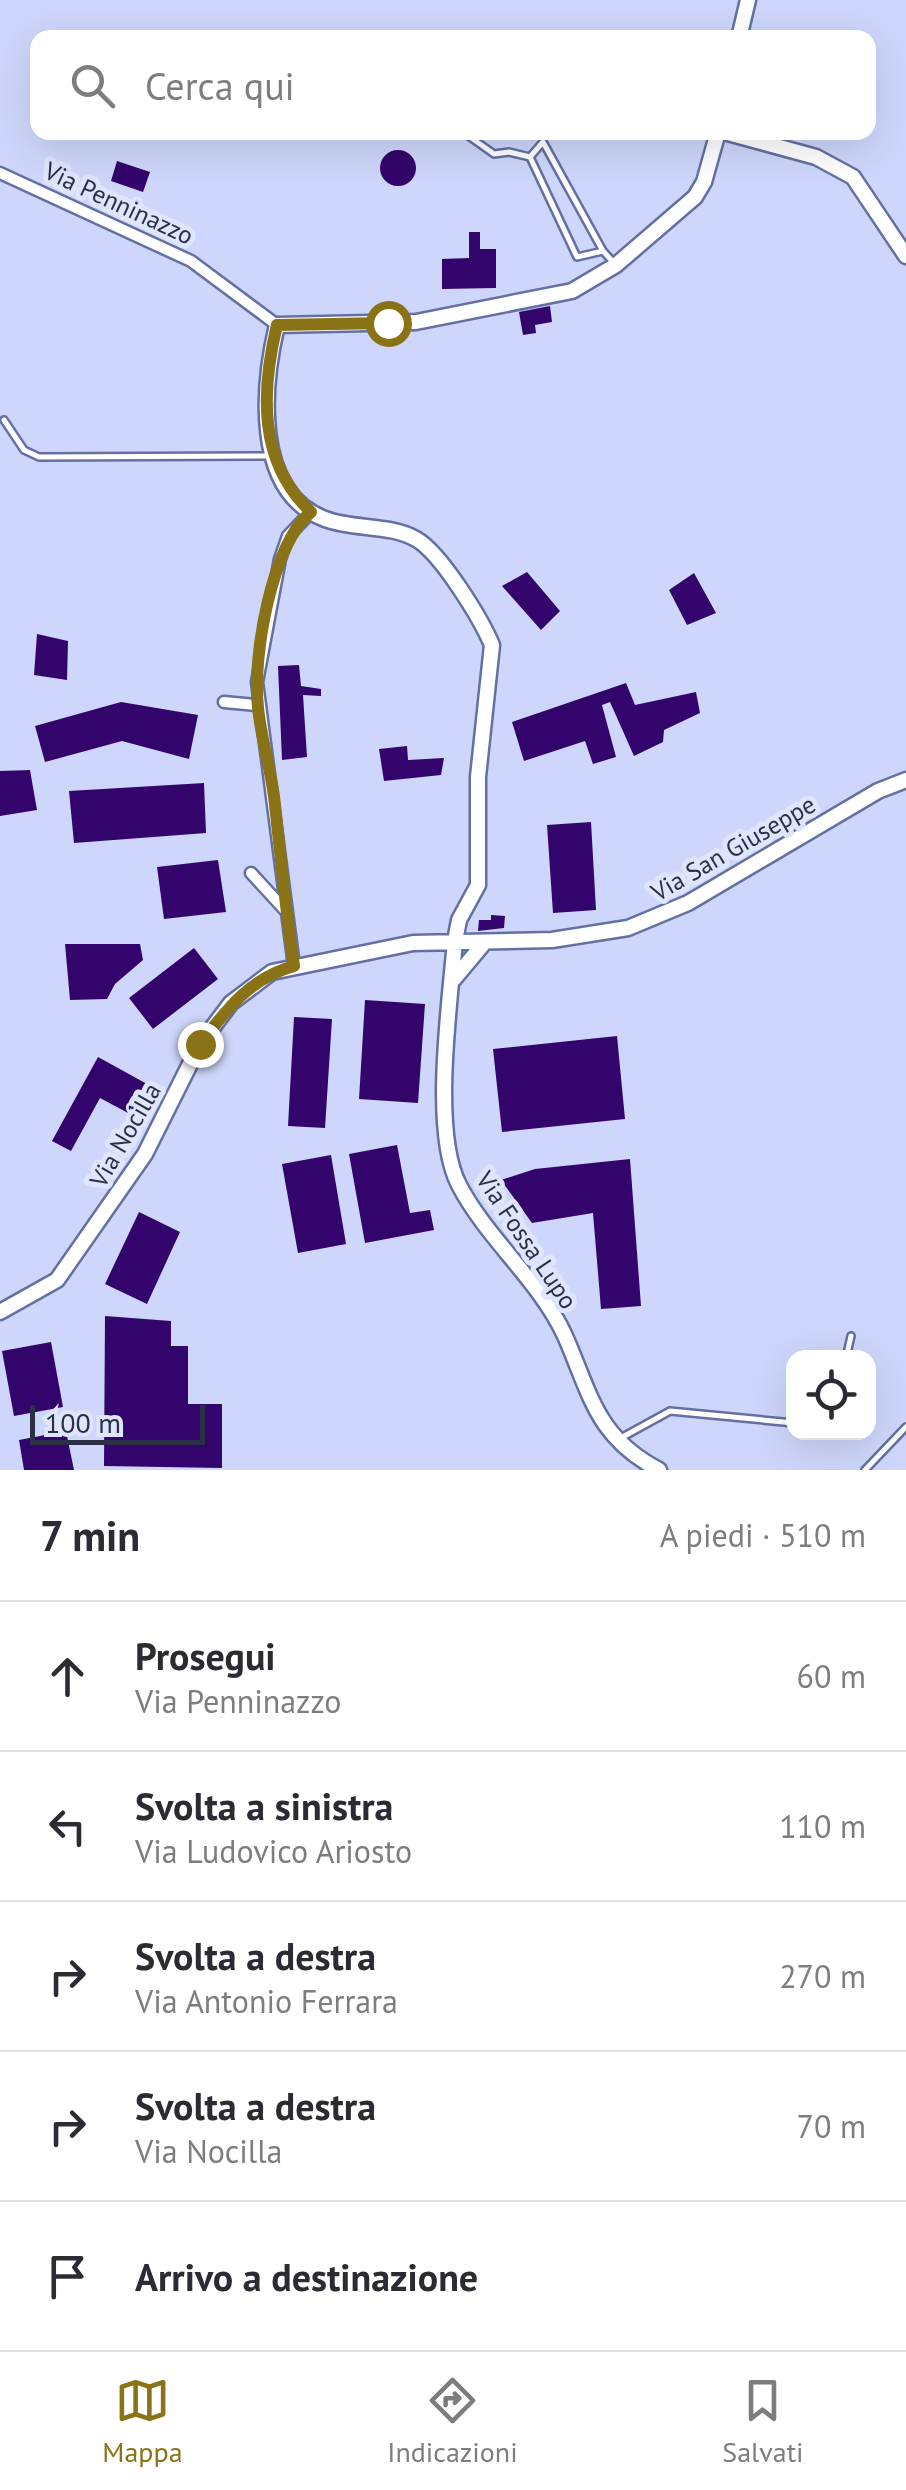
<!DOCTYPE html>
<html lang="it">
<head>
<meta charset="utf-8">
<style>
	:root { --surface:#fff; --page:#f7f7f7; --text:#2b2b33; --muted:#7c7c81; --line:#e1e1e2; --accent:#8a7316 }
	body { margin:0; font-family:"PT Sans",sans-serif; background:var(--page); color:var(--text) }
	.controls { position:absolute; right:30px; bottom:30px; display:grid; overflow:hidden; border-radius:20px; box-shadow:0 10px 40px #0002 }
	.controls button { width:90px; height:90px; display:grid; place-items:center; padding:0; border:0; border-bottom:2px solid var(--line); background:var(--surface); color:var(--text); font:50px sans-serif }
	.scale { position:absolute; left:30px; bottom:25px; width:175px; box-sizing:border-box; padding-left:10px; border:5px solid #2b3047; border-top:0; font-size:28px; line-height:35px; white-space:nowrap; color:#2b3047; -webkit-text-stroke:8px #dfe5fd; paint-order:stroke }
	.stop { position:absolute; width:30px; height:30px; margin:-22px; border:8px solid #8a7316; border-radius:50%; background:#fff }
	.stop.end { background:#8a7316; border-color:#fff; box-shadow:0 2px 10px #0008 }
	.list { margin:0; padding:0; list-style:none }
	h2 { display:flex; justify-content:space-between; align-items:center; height:130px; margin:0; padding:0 40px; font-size:42px }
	h2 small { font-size:32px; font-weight:400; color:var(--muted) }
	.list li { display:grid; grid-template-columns:65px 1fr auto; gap:30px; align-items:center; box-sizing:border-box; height:150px; padding:0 40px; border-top:2px solid var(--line) }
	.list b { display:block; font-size:38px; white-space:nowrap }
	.list p { margin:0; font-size:32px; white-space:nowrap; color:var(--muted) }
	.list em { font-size:32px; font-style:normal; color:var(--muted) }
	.icon { flex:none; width:55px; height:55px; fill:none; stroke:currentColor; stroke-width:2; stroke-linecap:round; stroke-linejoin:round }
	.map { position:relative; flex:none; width:906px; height:1470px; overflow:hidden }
	.search { position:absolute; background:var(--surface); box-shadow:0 10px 40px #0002; left:30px; right:30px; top:30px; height:110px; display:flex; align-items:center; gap:25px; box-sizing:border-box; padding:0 35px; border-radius:20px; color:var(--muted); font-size:38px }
	.sheet { height:880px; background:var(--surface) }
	nav { display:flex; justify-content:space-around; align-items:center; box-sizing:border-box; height:140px; border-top:2px solid var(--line); background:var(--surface); font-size:28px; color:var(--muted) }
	nav a { display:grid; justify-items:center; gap:5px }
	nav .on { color:var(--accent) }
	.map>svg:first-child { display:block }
	.building { fill:#33046b }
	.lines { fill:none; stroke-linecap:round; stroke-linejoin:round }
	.lane-casing { stroke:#6470a4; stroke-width:10 }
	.street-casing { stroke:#6470a4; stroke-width:15 }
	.secondary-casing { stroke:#6470a4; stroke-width:19 }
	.lane { stroke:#fff; stroke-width:5 }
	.street { stroke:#fff; stroke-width:10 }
	.secondary { stroke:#fff; stroke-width:14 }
	.route { stroke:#8a7316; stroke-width:12 }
	.labels { text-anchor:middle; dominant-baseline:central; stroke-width:10; stroke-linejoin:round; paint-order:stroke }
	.street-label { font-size:25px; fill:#2b3047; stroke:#dfe5fd }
</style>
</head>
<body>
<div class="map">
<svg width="906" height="1470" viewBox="0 0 906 1470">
	<rect width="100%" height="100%" fill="#ced7fb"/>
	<path class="building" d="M380 168a18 18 0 1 1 36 0a18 18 0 1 1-36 0Z
		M117,161L150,172L143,192L111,181Z
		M469,232H480V249H496V288L442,289V259L469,258Z
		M550,306L552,322L535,325L536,333L523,335L519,312Z
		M527,572L560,611L541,630L502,586Z
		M694,573L716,613L687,625L669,590Z
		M37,634L68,641L67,680L34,675Z
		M299,665L301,686L321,689V696L303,695L307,757L282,760L278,666Z
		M626,683L635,705L696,692L700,713L664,730L663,742L634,756L610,702L602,705L616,757L593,764L585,741L524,761L512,722Z
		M121,702L198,715L189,759L122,741L45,762L35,726Z
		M407,746L408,760L444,758L441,775L384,781L379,749Z
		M30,770L37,810L0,816V771Z
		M204,783L206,833L74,843L69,791Z
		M591,822L596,910L553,913L547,825Z
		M218,860L226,912L164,919L157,867Z
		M491,915L505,916L504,928L478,931L479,920H491Z
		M65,944H140L143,960L115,984L107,999L70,1000Z
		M194,948L218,979L153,1029L129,998Z
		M365,1000L425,1004L418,1103L359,1099Z
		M294,1017L332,1019L325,1128L288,1126Z
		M617,1036L625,1119L502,1132L493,1049Z
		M98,1057L147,1084L130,1114L100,1098L71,1151L52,1141Z
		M397,1145L410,1213L430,1210L434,1230L365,1243L349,1154Z
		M331,1155L346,1244L298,1253L282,1164Z
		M630,1159L641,1306L601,1309L593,1213L532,1223L501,1180L535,1169Z
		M139,1212L180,1232L147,1304L105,1284Z
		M105,1316L171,1321V1346H188V1404H222V1468L104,1466Z
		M51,1342L63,1407L14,1416L2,1351Z
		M66,1431L74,1470H24L19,1440Z"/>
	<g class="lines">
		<g class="lane-casing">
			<path id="lane" d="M463,132L494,154L509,152L530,157L543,142L603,251L614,263
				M530,157L577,257L603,251
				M4,420L24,450L39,457L268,456
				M846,1358L851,1336
				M619,1439L670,1411L794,1423
				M865,1470L906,1427"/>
		</g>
		<g class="street-casing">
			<path id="street" d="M0,173L191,261L277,325
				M224,702L257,705
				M251,873L285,910
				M294,966L257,682L280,559L288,536L311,512"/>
		</g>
		<g class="secondary-casing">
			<path id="secondary" d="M739,38L748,0
				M724,132L816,157L853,177L906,256
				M454,979L485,942
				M0,1312L57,1280L145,1154L200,1044L231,1003L272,972L413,943L552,940L628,928L688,903L878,791L906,780
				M659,1470C596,1437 591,1395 565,1336C540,1281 487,1239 459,1185C431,1132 450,1002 455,941L459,920L478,885V777L492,645C481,619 441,553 416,539C390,524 354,530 325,519C252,492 263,384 277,325L416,322L572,291L616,265L695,197L704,182L718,132"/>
		</g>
		<use href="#lane" class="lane"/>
		<use href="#street" class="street"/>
		<use href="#secondary" class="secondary"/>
	</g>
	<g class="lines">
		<path class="route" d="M200,1044C227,1009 250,978 294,966C286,913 281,859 275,805C272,772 261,740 258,707C252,657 272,543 311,512C258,462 261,391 277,325L388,323"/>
	</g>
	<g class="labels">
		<g class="street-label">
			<text transform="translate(119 203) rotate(25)">Via Penninazzo</text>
			<text transform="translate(733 848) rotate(-30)">Via San Giuseppe</text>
			<text transform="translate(125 1135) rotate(-60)">Via Nocilla</text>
			<text transform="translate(527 1240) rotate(56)">Via Fossa Lupo</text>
		</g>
	</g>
</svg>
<div class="controls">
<button><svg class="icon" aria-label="locate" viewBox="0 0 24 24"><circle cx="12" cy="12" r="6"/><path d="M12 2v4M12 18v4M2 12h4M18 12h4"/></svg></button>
</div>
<div class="scale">100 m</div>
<div class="stop" style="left:388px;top:323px"></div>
<div class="stop end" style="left:200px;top:1044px"></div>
<div class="search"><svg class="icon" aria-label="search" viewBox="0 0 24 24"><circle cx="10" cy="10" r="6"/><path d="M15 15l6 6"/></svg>Cerca qui</div>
</div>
<section class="sheet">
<h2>7 min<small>A piedi · 510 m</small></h2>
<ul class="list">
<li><svg class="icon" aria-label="ahead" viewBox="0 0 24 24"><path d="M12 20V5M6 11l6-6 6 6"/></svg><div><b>Prosegui</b><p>Via Penninazzo</p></div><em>60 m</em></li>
<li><svg class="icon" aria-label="left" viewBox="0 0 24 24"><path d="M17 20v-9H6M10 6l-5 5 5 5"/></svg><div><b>Svolta a sinistra</b><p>Via Ludovico Ariosto</p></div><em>110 m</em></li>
<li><svg class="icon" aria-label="right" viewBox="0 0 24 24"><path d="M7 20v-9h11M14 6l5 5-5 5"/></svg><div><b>Svolta a destra</b><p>Via Antonio Ferrara</p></div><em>270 m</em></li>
<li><svg class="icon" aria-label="right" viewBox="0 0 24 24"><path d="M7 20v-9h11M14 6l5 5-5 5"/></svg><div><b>Svolta a destra</b><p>Via Nocilla</p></div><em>70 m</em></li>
<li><svg class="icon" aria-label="arrive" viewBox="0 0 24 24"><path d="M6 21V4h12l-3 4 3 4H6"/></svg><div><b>Arrivo a destinazione</b></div></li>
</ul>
</section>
<nav>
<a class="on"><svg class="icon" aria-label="map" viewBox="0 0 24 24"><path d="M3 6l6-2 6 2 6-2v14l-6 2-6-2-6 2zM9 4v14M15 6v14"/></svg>Mappa</a>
<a><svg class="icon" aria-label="directions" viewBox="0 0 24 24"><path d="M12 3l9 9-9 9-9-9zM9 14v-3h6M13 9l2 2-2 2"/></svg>Indicazioni</a>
<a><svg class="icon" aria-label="saved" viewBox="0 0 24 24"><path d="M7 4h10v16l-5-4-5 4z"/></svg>Salvati</a>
</nav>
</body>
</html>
